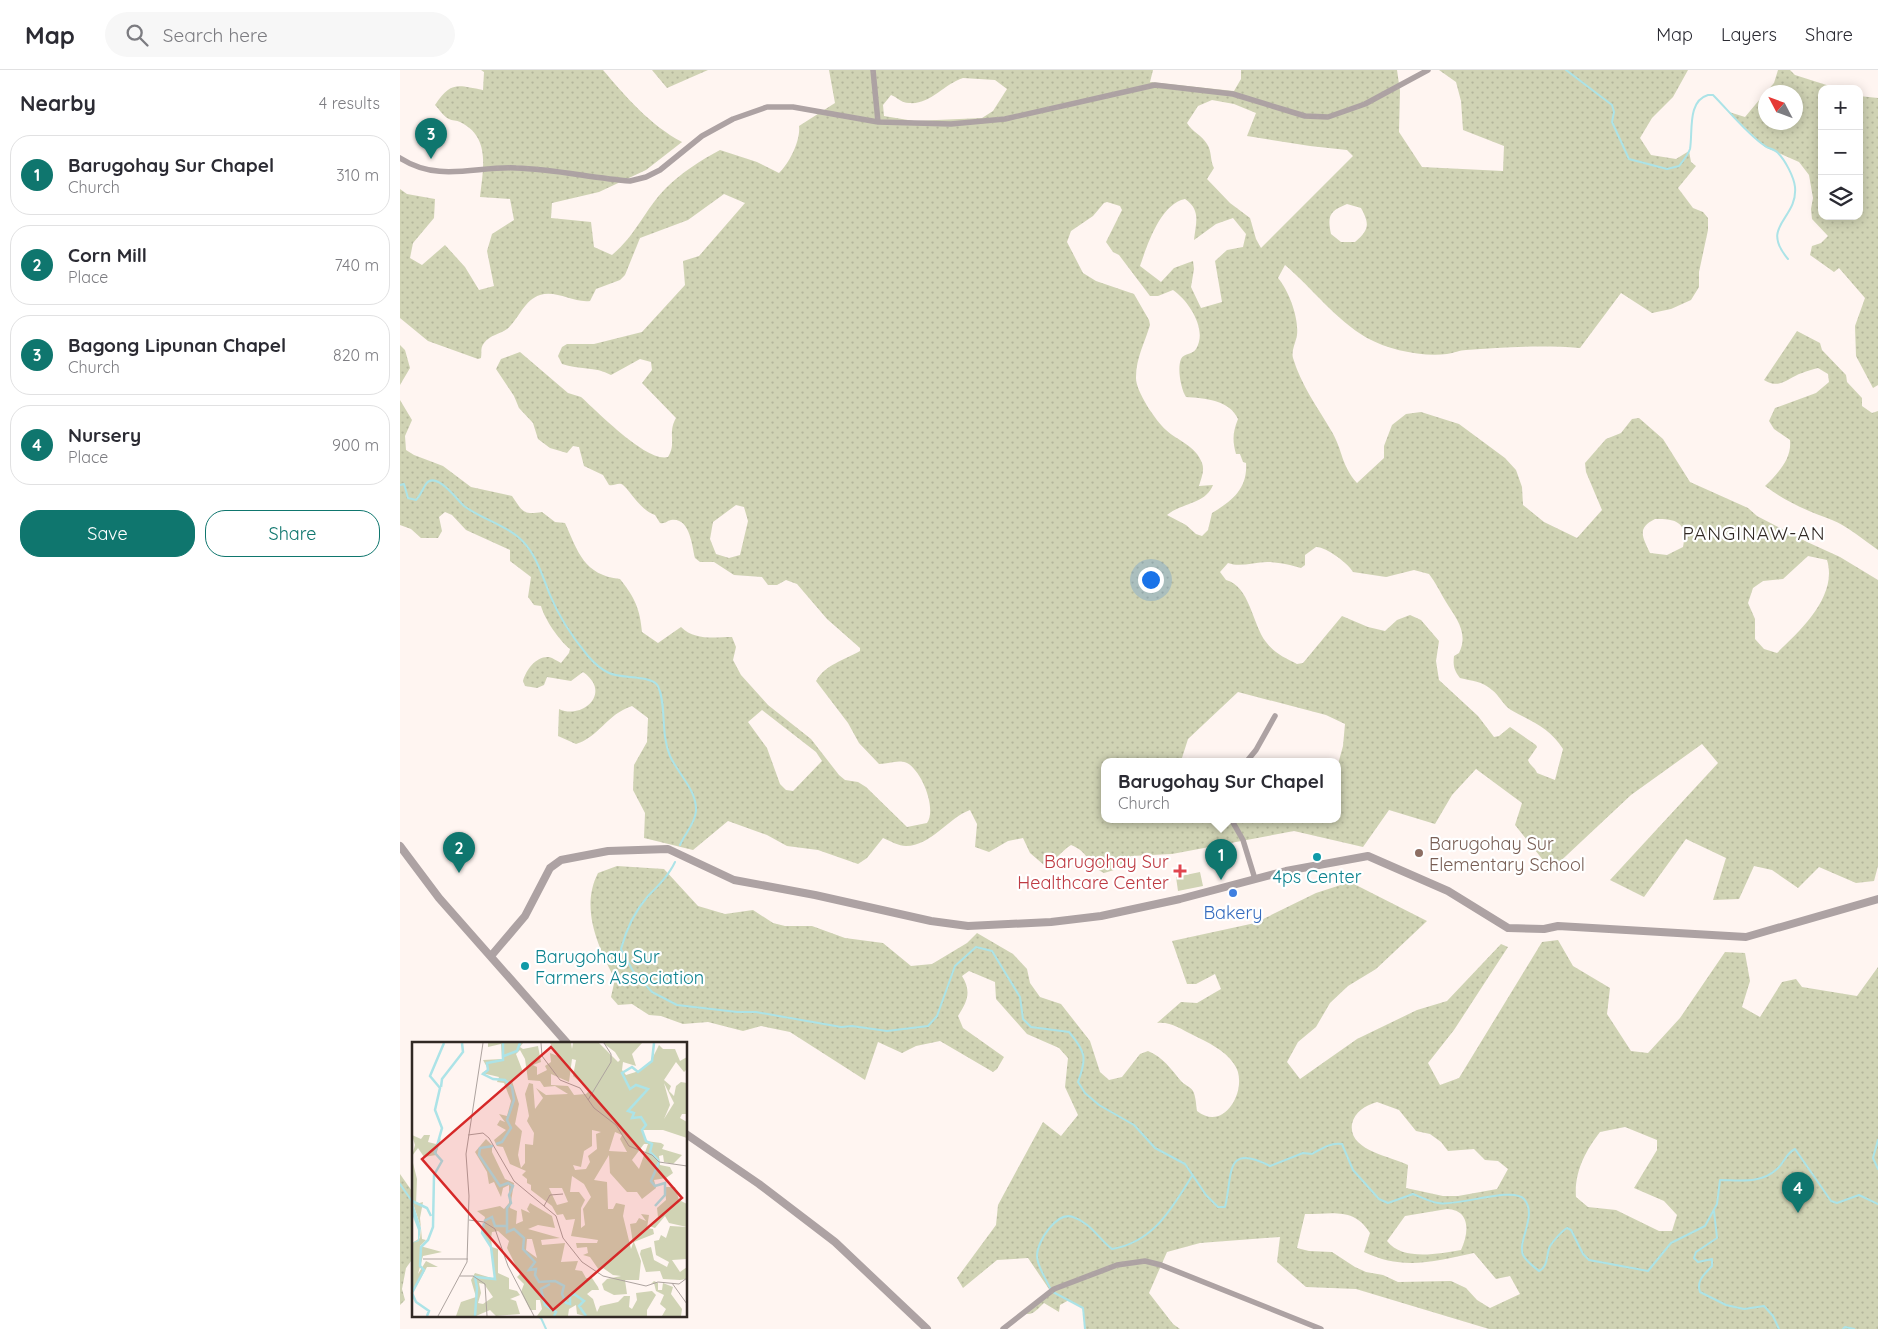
<!DOCTYPE html>
<html lang="en">
<head>
<meta charset="utf-8">
<style>
	:root { --surface:#fff; --page:#f7f7f7; --text:#2b2b33; --muted:#7c7c81; --line:#e1e1e2; --accent:#0f766e }
	body { margin:0; font-family:Quicksand,sans-serif; background:var(--page); color:var(--text) }
	.controls { position:absolute; right:15px; top:15px; display:grid; overflow:hidden; border-radius:10px; box-shadow:0 2px 12px #0003 }
	.controls button { width:45px; height:45px; display:grid; place-items:center; padding:0; border:0; border-bottom:1px solid var(--line); background:var(--surface); color:var(--text); font:25px sans-serif }
	.compass { position:absolute; left:1358px; top:15px; width:45px; height:45px; border-radius:50%; background:var(--surface); box-shadow:0 2px 12px #0003; rotate:311deg }
	.you { position:absolute; left:750px; top:509px; width:18px; height:18px; margin:-12px; border:4px solid #fff; border-radius:50%; background:#1a73e8; box-shadow:0 0 0 8px #1a73e833 }
	.badge { display:grid; place-items:center; width:32px; height:32px; border-radius:50%; background:var(--accent); color:#fff; font-size:16px; font-weight:700 }
	.pin { position:absolute; translate:-50% -41px; filter:drop-shadow(0 1px 2px #0008) }
	.pin::after { content:''; position:absolute; top:26px; width:18px; height:15px; background:inherit; clip-path:polygon(0 0,100% 0,50% 100%) }
	.popup { position:absolute; left:701px; top:688px; width:240px; height:65px; box-sizing:border-box; display:grid; place-content:center; border-radius:10px; background:var(--surface); filter:drop-shadow(0 1px 4px #0005); font-size:16px; white-space:nowrap; color:var(--muted) }
	.popup b { font-size:19px; color:var(--text) }
	.popup::after { content:''; position:absolute; left:50%; top:100%; margin-left:-10px; border:10px solid transparent; border-top-color:var(--surface) }
	.list { margin:0; padding:0; list-style:none }
	h2 { display:flex; justify-content:space-between; align-items:center; height:65px; margin:0; padding:0 20px; font-size:21px }
	h2 small { font-size:16px; font-weight:400; color:var(--muted) }
	.list li { display:grid; grid-template-columns:32px 1fr auto; gap:15px; align-items:center; box-sizing:border-box; height:80px; margin:0 10px 10px; padding:0 10px; border:1px solid var(--line); border-radius:20px }
	.list b { display:block; font-size:19px; white-space:nowrap }
	.list p { margin:0; font-size:16px; white-space:nowrap; color:var(--muted) }
	.list em { font-size:16px; font-style:normal; color:var(--muted) }
	.actions { display:flex; gap:10px; padding:15px 20px }
	.actions a { flex:1; padding:11px 0; border:1px solid var(--accent); border-radius:20px; text-align:center; font-size:18px; color:var(--accent) }
	.actions .main { background:var(--accent); color:#fff }
	.icon { flex:none; width:28px; height:28px; fill:none; stroke:currentColor; stroke-width:2; stroke-linecap:round; stroke-linejoin:round }
	.map { position:relative; flex:none; width:1478px; height:1259px; overflow:hidden }
	header { display:flex; align-items:center; gap:30px; box-sizing:border-box; height:70px; padding:0 25px; background:var(--surface); border-bottom:1px solid var(--line) }
	header strong { font-size:24px }
	nav { display:flex; gap:28px; margin-inline-start:auto; font-size:18px }
	.search { width:350px; height:45px; background:var(--page); display:flex; align-items:center; gap:12px; box-sizing:border-box; padding:0 18px; border-radius:28px; color:var(--muted); font-size:19px }
	main { display:flex }
	aside { flex:1; background:var(--surface) }
	.map>svg:first-child { display:block }
	.green { fill:url(#green-dots); fill-rule:evenodd }
	.pitch { fill:#d0d3b4 }
	.lines { fill:none; stroke-linecap:round; stroke-linejoin:round }
	.stream { stroke:#ace3e7; stroke-width:2 }
	.minor { stroke:#ada2a3; stroke-width:5.5 }
	.tertiary { stroke:#ada2a3; stroke-width:8 }
	.education-dot { fill:#8d6e63; stroke:#fff; stroke-width:2 }
	.culture-dot { fill:#0f9aa8; stroke:#fff; stroke-width:2 }
	.health-dot { fill:#e0444e; stroke:#fff; stroke-width:2 }
	.shop-dot { fill:#3f7fe0; stroke:#fff; stroke-width:2 }
	.labels { text-anchor:middle; dominant-baseline:central; stroke-width:4.5; stroke-linejoin:round; paint-order:stroke }
	.education-label { font-size:18px; fill:#785e54; stroke:#fff; text-anchor:start }
	.health-label { font-size:18px; fill:#be3a42; stroke:#fff; text-anchor:end }
	.culture-label { font-size:18px; fill:#0d838f; stroke:#fff }
	.shop-label { font-size:18px; fill:#366cbe; stroke:#fff }
	.neighbourhood-label { font-size:19px; letter-spacing:1px; fill:#312924; stroke:#fff }
	.inset-river { fill:none; stroke:#ace3e7; stroke-width:2.5 }
	.inset-road { fill:none; stroke:#ada39f; stroke-width:1 }
	.view { fill:#d62828; fill-opacity:0.15; stroke:#d62828; stroke-width:2.5 }
	.inset-edge { fill:none; stroke:#312924; stroke-width:2.5 }
</style>
</head>
<body>
<header>
<strong>Map</strong>
<div class="search"><svg class="icon" aria-label="search" viewBox="0 0 24 24"><circle cx="10" cy="10" r="6"/><path d="M15 15l6 6"/></svg>Search here</div>
<nav><a>Map</a><a>Layers</a><a>Share</a></nav>
</header>
<main>
<aside>
<h2>Nearby<small>4 results</small></h2>
<ul class="list">
<li><span class="badge">1</span><div><b>Barugohay Sur Chapel</b><p>Church</p></div><em>310 m</em></li>
<li><span class="badge">2</span><div><b>Corn Mill</b><p>Place</p></div><em>740 m</em></li>
<li><span class="badge">3</span><div><b>Bagong Lipunan Chapel</b><p>Church</p></div><em>820 m</em></li>
<li><span class="badge">4</span><div><b>Nursery</b><p>Place</p></div><em>900 m</em></li>
</ul>
<div class="actions"><a class="main">Save</a><a>Share</a></div>
</aside>
<div class="map">
<svg width="1478" height="1259" viewBox="0 0 1478 1259">
	<defs>
		<pattern id="green-dots" width="8" height="8" patternUnits="userSpaceOnUse" patternTransform="scale(1.25)"><rect width="8" height="8" fill="#d0d3b4"/><path d="M2 2h.1M6 6h.1" fill="none" stroke="#b3b59b" stroke-width="1.8" stroke-linecap="round"/></pattern>
	</defs>
	<rect width="100%" height="100%" fill="#fff5f1"/>
	<path class="green" d="M81,0H203C226,27 250,55 282,72L246,100L199,122L152,133L151,148L191,152L194,177L212,185C237,164 245,139 266,118C281,103 301,90 320,80L357,92L379,103C389,94 401,70 399,56L435,33L429,0H753L750,12L834,21L841,9V0H997L1000,21L999,62L1022,97L1103,101L1104,76L1063,60L1061,31L1056,12L1039,0H1288L1273,27L1252,48L1240,68L1251,85L1276,89L1289,81L1291,92L1296,96L1278,118L1293,138L1303,142L1308,148V160L1299,202V217L1291,230L1271,239L1252,243L1221,223L1180,278C1142,275 1104,277 1066,280C1060,280 1054,283 1047,284C1022,287 989,280 967,268C935,249 913,219 885,195L878,208C889,221 899,248 897,265C896,272 891,281 893,288C901,315 918,338 932,362C943,381 941,395 957,413L984,388V376L992,355L1006,344L1021,342L1059,354L1105,388L1116,400L1122,417L1123,435L1144,452L1177,468L1202,440L1186,402L1185,393L1206,369L1221,363L1232,349L1239,348L1263,369L1290,412L1348,438L1357,446L1405,471L1440,487L1478,510V796L1474,811L1456,813L1419,797L1398,818L1372,800L1354,796L1339,829L1313,830L1326,788L1286,769L1244,827L1210,810L1318,693L1302,674L1231,725L1151,800L1115,755L1122,733L1076,699L1052,725L1035,754L989,740L963,777L894,761L772,784L731,786L714,800L704,803C685,794 691,783 671,775C661,781 654,793 644,795L630,783L623,768L608,771L589,782L575,777L577,754L570,740C548,748 531,776 506,776C499,776 490,771 483,768L467,788L458,794L418,780L387,776L367,765L328,751L293,780L244,768L245,743L233,720L234,695L247,672L248,648L232,636C207,644 199,667 176,674L158,666L159,639C182,650 213,623 183,602L171,611L147,607L144,615L137,618L125,616L123,611C126,600 136,586 149,587C153,588 157,591 161,593L169,583L170,579C159,570 145,550 141,536L134,535L128,527L131,507L110,491V480L66,460L52,445L45,442L39,447L42,461L38,468H21L11,459L0,455V330L12,350L5,366L6,380L14,385L43,396L71,417L112,426C123,442 123,445 142,442L155,452L165,453C178,482 184,505 220,509C235,528 240,539 242,562L258,573L281,557C295,571 315,567 332,567L336,577L333,590L341,605L368,635L411,669L439,705L445,710L458,712L466,717L507,757L527,753C537,739 522,701 507,693C498,689 489,694 479,694L459,673L448,653L416,611C425,595 444,590 460,581V578L427,549L397,514L386,510L377,515H368L362,507L334,505L314,492H300L295,488C292,476 290,447 271,450C266,451 266,454 260,453L255,445C239,440 227,415 221,414C217,413 214,416 209,415L203,405L184,396L179,377L173,376L167,383L150,378L138,369L133,353L119,338L114,326L96,299L101,289L120,282L168,323L181,327C197,341 247,393 268,387C277,373 267,364 276,348L242,313L252,300L251,292L240,289L211,305C195,296 179,300 162,294L158,286L162,277L167,274H194L242,262L285,215L283,191L299,186L345,133L324,124L288,150L240,168L225,205L220,210L196,219L190,231C173,233 157,220 140,225C124,230 119,249 107,259C100,264 90,265 84,273C80,278 82,282 81,288L78,289L28,271L0,248V119L7,124L35,129L34,148L13,173L10,188L22,195L45,175L65,197L79,220L94,216L87,181L92,164L114,150L110,129L80,127C83,99 91,67 60,52C57,50 52,51 49,49C44,47 39,39 35,35C51,11 57,15 83,20L84,2ZM563,8L595,10L607,19L593,41L582,48L514,51L484,46L483,35L491,25C497,27 501,33 509,33C530,35 544,14 563,8ZM812,30L834,34L856,43L847,66L910,76L947,80L953,86L861,178L856,169L850,148L830,133L807,109L814,98C810,91 812,81 807,74C802,65 792,62 787,53L798,36ZM785,129C801,140 796,152 794,170L816,154L833,148L846,164L843,177L827,180L815,191L822,232L801,238L791,217L794,199L793,191L774,198L761,212L740,196C747,176 760,134 785,129ZM707,132L720,136L722,140L706,172L713,182L719,185L750,226H758L773,220C789,231 808,260 796,279C792,285 784,283 781,289C777,299 781,319 786,327C804,328 830,330 838,349C833,362 832,369 836,384H840L843,392L846,393C848,419 831,432 812,443L808,460L802,466L796,464L786,455L767,445C781,433 806,434 813,415L799,416C801,408 805,401 802,393C796,376 778,371 766,360C755,350 735,320 736,307C736,288 745,272 750,255L749,250L734,224L696,211L683,203L667,172L671,161L693,146L704,133ZM947,134L961,138C970,154 969,160 955,172H941L931,164C927,145 930,141 947,134ZM336,435L344,437L348,451L340,485L329,488L316,484L310,469L313,452ZM1255,449C1278,448 1288,454 1283,477L1267,485L1250,483C1242,466 1237,458 1255,449ZM916,477C925,476 949,494 953,502L986,507L1014,500L1029,504C1036,513 1040,522 1046,532C1056,548 1069,563 1059,583L1054,586C1053,596 1054,600 1060,608C1072,611 1082,611 1092,620C1099,625 1103,635 1111,640C1132,652 1150,658 1163,679L1155,710L1137,703C1135,697 1130,696 1128,690L1137,677L1136,675L1110,657L1099,666L1094,667L1078,646L1039,610L1036,591L1039,571L1021,550L1010,545L997,550L985,561L968,557L942,546L903,593L897,594C885,588 874,583 866,572C852,554 850,516 826,510L820,502L828,493C841,498 856,491 870,492C882,493 891,495 901,498L905,495V485ZM1408,486L1427,490C1438,526 1401,560 1377,583L1364,579L1355,569V549L1348,533L1353,518L1363,511L1383,509ZM838,622L926,645L945,654L943,676L937,698V749H705V691H781L788,669ZM362,640L416,682L422,691L393,721L386,720L380,714L367,678L348,652Z
		M252,0H308L267,18Z
		M1378,0H1390L1395,5L1439,19H1422V146H1459V26L1478,28V315L1473,318L1456,286L1455,256L1465,228L1439,198L1434,202L1410,185L1412,176L1421,173L1428,166L1412,149L1411,139L1413,128L1409,105L1399,92L1365,77L1329,42L1345,47L1365,23L1366,52H1396V22H1366L1374,13Z
		M1397,261L1420,273L1422,280L1446,305L1447,312L1462,328V336L1472,343L1478,341V480C1464,470 1447,456 1432,450C1408,441 1386,432 1365,416C1378,403 1392,389 1390,370L1374,359L1369,351L1375,338L1416,323L1429,312L1428,304L1418,298C1413,299 1407,301 1402,303C1387,308 1380,320 1364,310Z
		M0,275L5,280L10,298L0,315Z
		M217,796L264,799L298,836L325,844L353,840L373,853L385,856H412L445,868L483,873L511,896L532,894L567,873L577,863L613,884L627,899L630,913L640,927L661,934L690,971L700,1002L709,1010L722,1007L740,984L748,981C764,988 770,998 781,1011C784,1015 790,1016 793,1021C796,1027 796,1035 797,1041C826,1064 850,1015 834,994C825,980 807,972 793,965C781,959 770,951 757,953L781,932L797,933L821,919L815,904L796,914H787L772,871L855,853L916,823L950,812L1027,851L976,899L948,916L930,933L916,957L898,972L887,992L900,1009L957,969L1017,940L1047,931L1101,874L1108,877L1054,960L1028,993L1040,1015L1059,1008L1142,872L1158,870L1173,896L1210,918L1207,944L1231,981L1248,983L1280,948L1325,882L1345,883L1350,911L1342,937L1360,947L1382,912L1396,909L1402,917L1457,926L1478,897V1259H1089L956,1219L906,1217L877,1192L880,1167L800,1173L767,1182L749,1223L773,1254L780,1259H685L683,1238L669,1230L660,1235L659,1242L644,1233C637,1239 633,1247 623,1243L651,1222L628,1188L597,1190L563,1218L557,1208L596,1155L598,1135L643,1052L661,1066L678,1045L665,1017L668,988L659,978L627,964L596,929L595,912L569,901L562,906C572,922 567,932 558,946L563,958L604,987L597,999L593,1002L540,971L516,976L502,983L478,972L465,1010L390,962L361,956L343,961L308,952L283,954L261,946L249,945L232,934L218,935L211,927L215,909C198,877 180,838 198,803ZM977,1032L999,1040L1016,1061L1030,1064L1041,1072L1048,1081L1074,1079L1085,1090L1098,1091L1108,1099L1097,1119L1058,1126H1043L1006,1118L1008,1095C991,1086 948,1081 952,1054C955,1041 965,1036 977,1032ZM1225,1057L1257,1070V1080L1234,1118L1264,1131L1277,1145L1272,1161H1259L1216,1140L1188,1137L1176,1127C1174,1102 1186,1080 1200,1062ZM1047,1139C1071,1140 1069,1163 1061,1180C1038,1184 1002,1191 987,1171L1005,1146ZM905,1144C933,1144 954,1137 970,1163L964,1182C1003,1201 1035,1191 1074,1183L1096,1209L1110,1206L1120,1224L1090,1238L1077,1230L1066,1218L1051,1211L998,1212L983,1205L966,1202L955,1197L932,1182L909,1181L897,1178Z
		M0,1104L14,1124V1187L6,1198L2,1219L5,1230L0,1235Z"/>
	<path class="pitch" d="M800,802L803,816L778,821L776,807Z"/>
	<g class="lines">
		<path class="stream" d="M1166,0L1212,35L1214,42L1212,52L1229,89L1267,99L1279,96C1283,91 1288,85 1290,79C1293,62 1287,31 1308,25H1313C1328,40 1348,65 1365,76C1369,79 1375,79 1378,83C1385,90 1394,107 1395,117C1398,150 1359,155 1388,189
			M0,415L4,414L8,428L16,430C21,425 22,420 26,414C36,400 58,431 64,436C80,448 102,454 117,466C135,480 142,505 150,525C159,547 173,568 188,586C194,593 200,599 209,603C221,609 252,605 258,616C267,636 260,662 270,686C278,704 297,720 296,741C295,754 285,763 280,775
			M275,792C269,805 258,816 248,826C235,841 226,860 221,879L233,901L252,922L277,935L337,942H356L441,957L452,956L487,961L528,956L537,946L555,896L576,877L592,881L620,927L623,949L631,957L669,962C686,982 687,988 678,1012L685,1023L699,1035L734,1055L755,1078L785,1094L806,1125L818,1137H825C833,1105 824,1072 870,1096L903,1083L912,1084C921,1079 931,1072 942,1074L953,1100L979,1129L988,1133L1013,1124C1021,1127 1030,1132 1038,1133C1056,1137 1113,1116 1124,1129C1138,1145 1117,1171 1123,1185C1126,1191 1134,1197 1139,1201C1149,1196 1146,1184 1150,1176C1154,1170 1162,1161 1167,1158L1171,1160L1183,1184L1189,1190L1248,1201L1271,1173L1305,1156L1317,1134L1320,1110C1340,1110 1361,1114 1377,1099C1385,1092 1385,1084 1395,1079L1431,1131L1437,1133L1459,1125L1478,1134
			M1478,1070L1473,1088L1478,1099
			M0,1114L14,1134
			M1314,1141L1317,1168L1296,1182L1294,1188L1298,1192L1312,1189V1196C1305,1204 1296,1210 1300,1222L1326,1235L1344,1239L1364,1236L1373,1246L1379,1259
			M650,1218C646,1209 637,1196 637,1186C637,1171 657,1141 673,1147C691,1153 698,1168 712,1179C753,1172 771,1140 792,1106
			M653,1222L683,1238L685,1259
			M134,1245L141,1248L146,1259
			M1443,1259L1445,1257L1454,1259"/>
		<path class="minor" d="M473,0L478,52
			M0,88C39,113 76,96 116,98C154,99 192,108 230,111L246,107L260,100L302,66L333,49L367,37H393L478,52L551,54L605,49L755,15L833,24L905,46L928,47L965,34L1028,0
			M847,691L856,680L875,646
			M831,749L843,770L855,809
			M603,1259L654,1219L717,1195L745,1191L761,1195L921,1259"/>
		<path class="tertiary" d="M0,776L39,828L167,973
			M91,886L125,846L150,798L161,790L208,781L268,779L334,810L415,825L531,851L568,856L651,852L701,846L780,829L886,801L968,786L1048,821L1108,858L1144,859L1158,856L1346,867L1478,829
			M286,1064L359,1114L435,1172L527,1259"/>
	</g>
	<circle class="education-dot" cx="1019" cy="783" r="5"/>
	<g class="culture-dot">
		<circle cx="917" cy="787" r="5"/>
		<circle cx="125" cy="896" r="5"/>
	</g>
	<path class="health-dot" d="M777.5 793.5h5v5h5v5h-5v5h-5v-5h-5v-5h5z"/>
	<circle class="shop-dot" cx="833" cy="823" r="5"/>
	<g class="labels">
		<g class="education-label">
			<text x="1029" y="773">Barugohay Sur<tspan x="1029" dy="21">Elementary School</tspan></text>
		</g>
		<g class="health-label">
			<text x="769" y="791">Barugohay Sur<tspan x="769" dy="21">Healthcare Center</tspan></text>
		</g>
		<g class="culture-label">
			<text x="917" y="806">4ps Center</text>
			<text x="135" y="886" text-anchor="start">Barugohay Sur<tspan x="135" dy="21">Farmers Association</tspan></text>
		</g>
		<g class="shop-label">
			<text x="833" y="842">Bakery</text>
		</g>
		<g class="neighbourhood-label">
			<text x="1354" y="463">PANGINAW-AN</text>
		</g>
	</g>
	<g transform="translate(12 972)">
		<rect width="275" height="275" fill="#fff5f1"/>
		<path d="M76,1H111L108,5L111,7L126,4L129,20L121,23L125,25V33L135,28L133,24L139,20L138,11L146,14L138,1H159L160,7L161,1H187L206,20L208,18L203,10L191,1H230L220,12L224,24L211,20L210,28L214,33L227,29L239,19L247,3L251,7H263L268,19L275,15V27L272,30L264,20L252,38L259,44L257,49L262,54L264,44L269,40L275,41V72H270L268,76L275,80V96L251,88H230L234,99L249,101L252,103L250,107L270,113L261,122L252,120L251,113L247,114L248,123L258,125L261,131L254,136L242,138L244,146L230,157L225,150H215L198,131L197,113L182,138L195,140L196,167H201L204,161L213,163L211,174L219,207L221,201L218,182L224,181L227,176L234,179L229,172L237,173L235,186L241,187L242,192L222,200L229,219L227,238H213L215,252L202,253L192,248L190,242L195,237L209,234L201,233L191,226L187,228L178,215L171,213L176,211L175,205L165,206L164,201H185L186,198L159,194L163,177L154,178L151,172L145,173L140,164L119,148V143L115,141V137L110,133L114,129L98,122L91,105L85,104L82,98L94,88L85,83L88,78L93,80L87,72L95,74L99,59L92,41L85,40L87,35L70,31L76,27L71,18L90,17L89,2L76,5ZM108,8L113,17L116,38L128,39L132,45L143,44L156,52L134,53L124,46L131,56L123,67L121,42L117,41L113,52L117,74L115,79L122,91L121,103L113,102V121L109,126L106,113L110,89L103,82L107,62L100,39L111,30L104,12ZM160,17L164,18L161,34L178,48L174,52L162,53L156,44L139,43V32L157,40ZM252,41L262,61L252,77L258,63ZM180,88L189,90L184,92L185,107L176,114L178,120L174,127L163,128L161,123L169,125L172,109L180,104ZM203,90L210,93L208,97L215,110L197,109ZM232,102H236L227,127L220,118ZM160,134L172,142L179,155L171,167L173,183L169,186V166L173,158L167,150H158ZM137,146H150L156,160L145,163ZM0,93L9,97L12,93H18L16,100L24,102L29,96L24,113L12,115L6,106L0,114L3,103ZM74,97L80,103V110L93,137L102,141L98,166L105,169L104,182L111,179L109,167L118,171L115,167L118,161L140,174L143,186L126,183L116,187L148,196L129,198L130,203L153,201L149,220L166,219L163,228L170,229L174,236H180L186,245L187,248H180L175,252L181,257L185,270L188,264L206,260L212,254H218L217,265L220,267L225,258L224,251L240,249L244,253L235,268V274H173L165,272L164,263L157,267L156,274H125L130,267L128,258H124V268H118L109,250L112,242L105,235L108,232L95,206L97,199L86,189L80,190L79,196L80,205L86,207V231L97,236V247L105,249L108,253L98,257L104,259L108,272L84,274L78,268L64,274H44L49,260L64,255L59,238L63,231L83,237L79,205L70,191L73,175L65,169L88,164L92,167L97,161V143L91,146L89,155L82,140L77,142L75,130L63,110ZM115,197H120L125,216L114,208ZM67,241L72,242L81,255L71,262L66,261L69,251ZM0,117L5,137L4,162L11,160L8,176L10,197L14,198L8,204L30,210L11,214L6,232L14,219L26,225H15L0,252V201L8,196L9,186L0,158ZM253,145H263L267,158L275,162V217L260,218L268,230L275,225V237L268,238L251,237L248,229L234,230L228,212L229,208L239,205L242,218L255,225L257,220L244,213L242,199L247,198L249,193L254,196L258,184L275,185L257,181L253,174L243,186L237,184L246,175L245,166L254,158ZM242,239L246,241V248H250L251,241L261,245L259,252L270,267L269,274H250L254,267L248,262L252,253L244,249L242,241L239,242Z" fill="#d0d3b4" fill-rule="evenodd"/>
		<path d="M0,158L9,186L7,199L0,201L6,198V188L0,172Z" fill="#ace3e7"/>
		<path class="inset-river" d="M242,1L240,19L226,30L220,25L210,31L218,47L224,43L236,47L216,69L222,71L220,76L229,75L234,83L230,88L234,99L240,102L238,110L247,119M92,14L105,9L108,1M29,45L30,37L51,10L50,1M84,102L90,100L99,86L95,78L102,58L100,45L93,38L81,37L71,32L76,28L75,21L91,18V1M81,104L68,106L67,113L88,144L96,141L101,144L97,153L99,161L95,166V190L102,187L112,196L111,207L123,220L117,228L124,227L123,233L127,240L143,239L152,244L150,252L154,261L158,262V254L162,252L172,259L167,264L174,274M0,159L15,166L19,174M243,164L253,153V141L243,144L239,139L247,120M72,179L80,175L83,184H95M138,242L129,247L133,263L144,270L142,274M15,274L17,269L4,260L0,251L12,228L8,224L9,205L16,198L21,185L22,133L30,119L23,111L30,86L23,68L28,46L18,34L32,1M63,274L65,246L63,235L83,237L79,205L70,191L72,181"/>
		<path class="inset-road" d="M129,1L130,14L148,38L168,46L182,66L204,83L217,104L240,113L247,120L275,124M176,58L199,20V12L192,1M56,93L71,91L77,96L102,139L144,174L151,196L170,220L191,234L234,244L246,240L267,242L275,236M132,164L138,153L151,152M57,178L72,180L83,187L96,224L122,274M11,217H56M48,234H61L73,242L75,274M260,241L275,262M26,274L55,220L57,154L54,112L71,1"/>
		<path class="view" d="M139,5L270,156L141,268L10,117Z"/>
		<rect width="275" height="275" class="inset-edge"/>
	</g>
</svg>
<div class="controls">
<button>+</button>
<button>−</button>
<button><svg class="icon" aria-label="layers" viewBox="0 0 24 24"><path d="M12 4l9 5-9 5-9-5zM3 14l9 5 9-5"/></svg></button>
</div>
<svg class="compass" viewBox="-18 -18 36 36"><path d="M0-13l5 13h-10z" fill="#e53935"/><path d="M0 13l5-13h-10z" fill="#7c7c81"/></svg>
<div class="you"></div>
<div class="pin badge" style="left:821px;top:810px">1</div>
<div class="popup"><b>Barugohay Sur Chapel</b>Church</div>
<div class="pin badge" style="left:59px;top:803px">2</div>
<div class="pin badge" style="left:31px;top:89px">3</div>
<div class="pin badge" style="left:1398px;top:1143px">4</div>
</div>
</main>
</body>
</html>
